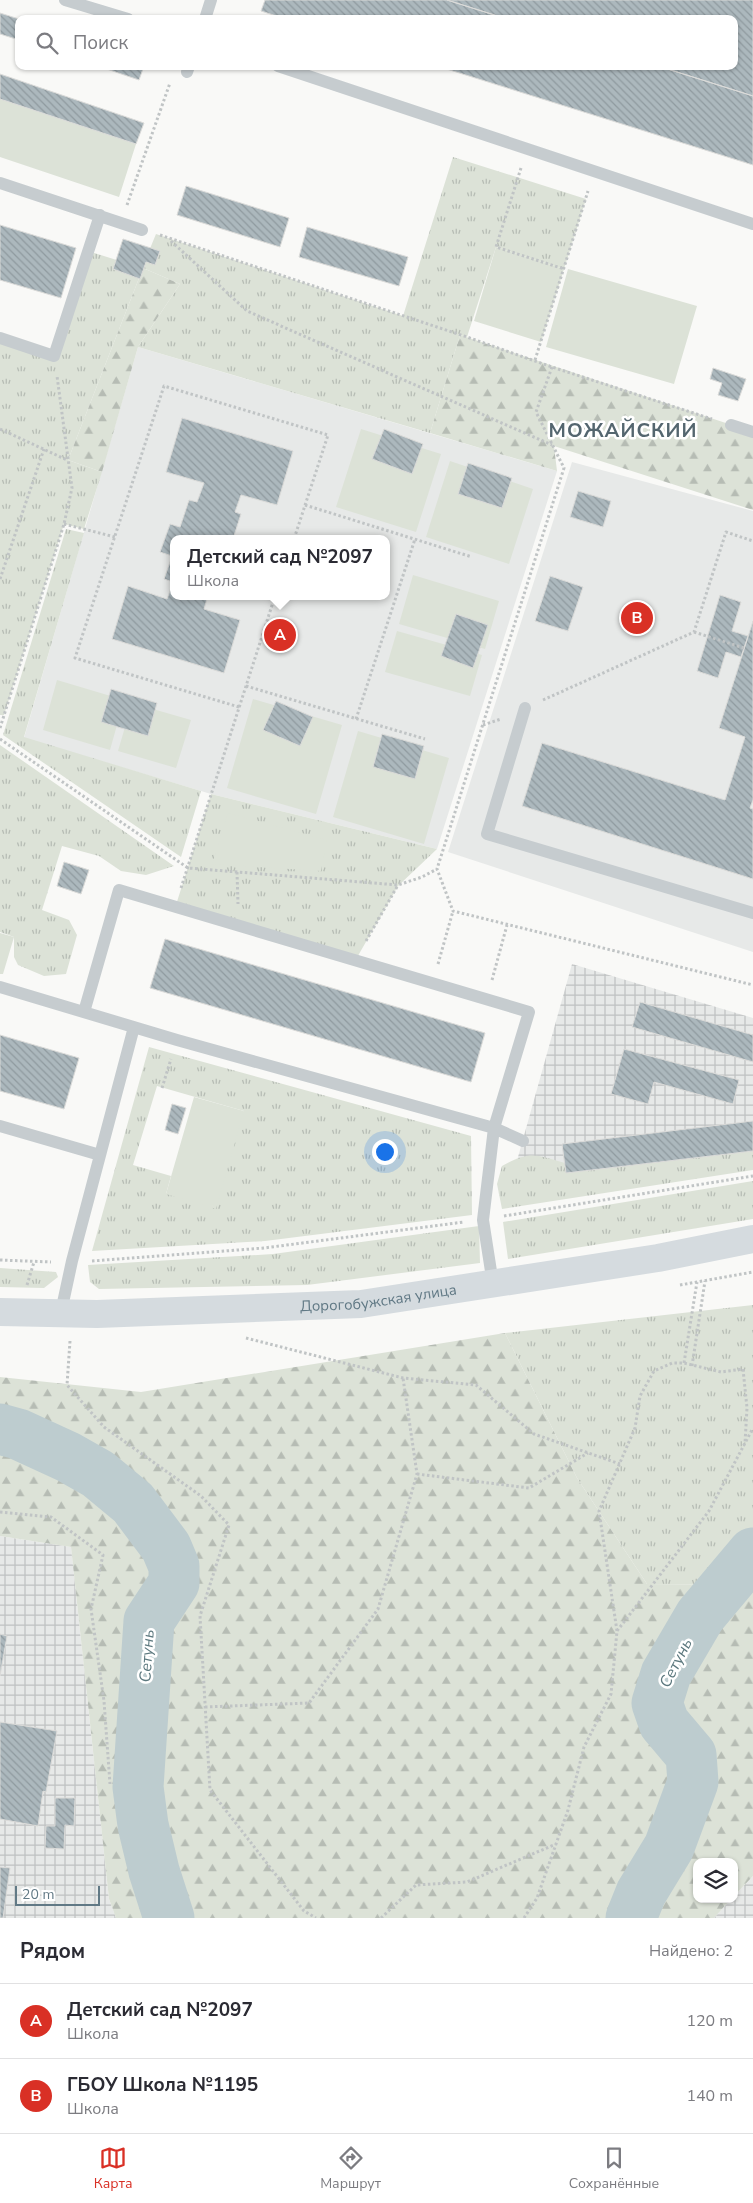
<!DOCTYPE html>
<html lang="ru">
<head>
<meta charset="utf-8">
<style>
	:root { --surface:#fff; --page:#f7f7f7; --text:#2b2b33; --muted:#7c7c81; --line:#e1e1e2; --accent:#d93025 }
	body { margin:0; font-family:"Nunito Sans",sans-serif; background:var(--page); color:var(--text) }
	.controls { position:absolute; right:15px; bottom:15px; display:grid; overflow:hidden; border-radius:10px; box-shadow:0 1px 4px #0004 }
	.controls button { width:45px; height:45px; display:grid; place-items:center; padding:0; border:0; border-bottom:1px solid var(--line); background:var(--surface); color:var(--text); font:25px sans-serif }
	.scale { position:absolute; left:15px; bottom:12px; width:85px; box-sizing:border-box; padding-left:5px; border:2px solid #617985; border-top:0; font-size:14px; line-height:18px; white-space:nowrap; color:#617985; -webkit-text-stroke:4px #fff; paint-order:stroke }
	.you { position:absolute; left:384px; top:1151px; width:18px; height:18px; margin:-12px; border:4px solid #fff; border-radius:50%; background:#1a73e8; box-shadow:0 0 0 8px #1a73e833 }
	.badge { display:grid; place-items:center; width:32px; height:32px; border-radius:50%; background:var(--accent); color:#fff; font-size:16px; font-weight:700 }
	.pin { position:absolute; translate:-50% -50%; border:2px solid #fff; box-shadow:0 1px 5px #0006 }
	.popup { position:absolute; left:170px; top:535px; width:220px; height:65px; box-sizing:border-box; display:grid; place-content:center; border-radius:10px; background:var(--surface); filter:drop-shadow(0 1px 4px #0005); font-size:16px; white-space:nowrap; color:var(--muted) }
	.popup b { font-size:19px; color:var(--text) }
	.popup::after { content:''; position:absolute; left:50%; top:100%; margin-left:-10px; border:10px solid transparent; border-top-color:var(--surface) }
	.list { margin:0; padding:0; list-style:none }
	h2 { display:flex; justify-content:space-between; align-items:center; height:65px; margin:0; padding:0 20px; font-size:21px }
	h2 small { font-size:16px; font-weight:400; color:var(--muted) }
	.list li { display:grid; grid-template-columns:32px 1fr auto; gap:15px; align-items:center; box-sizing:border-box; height:75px; padding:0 20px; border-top:1px solid var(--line) }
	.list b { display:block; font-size:19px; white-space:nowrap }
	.list p { margin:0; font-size:16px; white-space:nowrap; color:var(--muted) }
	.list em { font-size:16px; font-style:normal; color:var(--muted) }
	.icon { flex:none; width:28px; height:28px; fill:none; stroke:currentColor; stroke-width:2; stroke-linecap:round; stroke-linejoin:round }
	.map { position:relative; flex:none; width:753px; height:1918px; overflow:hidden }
	.search { position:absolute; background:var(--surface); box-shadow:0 1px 4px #0004; left:15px; right:15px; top:15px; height:55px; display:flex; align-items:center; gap:12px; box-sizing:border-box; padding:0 18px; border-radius:10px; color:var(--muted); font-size:19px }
	.sheet { height:215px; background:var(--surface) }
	nav { display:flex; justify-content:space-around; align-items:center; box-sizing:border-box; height:70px; border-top:1px solid var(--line); background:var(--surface); font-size:14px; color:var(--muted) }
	nav a { display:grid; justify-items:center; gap:2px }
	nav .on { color:var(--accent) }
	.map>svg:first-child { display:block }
	.built { fill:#e7e9e8; fill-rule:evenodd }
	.industrial { fill:url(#industrial-grid) }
	.grass { fill:url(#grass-tufts); fill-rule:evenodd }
	.forest { fill:url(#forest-firs) }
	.green { fill:#dce2d7 }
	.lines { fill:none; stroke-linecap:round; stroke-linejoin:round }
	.river { stroke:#bdcccf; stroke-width:51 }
	.building { fill:url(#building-back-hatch); stroke:#dbdbd9 }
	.path { stroke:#c0c4c5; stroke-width:3; stroke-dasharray:2.5 2.5; stroke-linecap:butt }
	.lane { stroke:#c6cccf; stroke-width:12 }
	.secondary { stroke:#d5dbdf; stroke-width:28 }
	.labels { text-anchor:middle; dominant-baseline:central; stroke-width:5; stroke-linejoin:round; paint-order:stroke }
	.street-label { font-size:15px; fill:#617985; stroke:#fff }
	.water-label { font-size:16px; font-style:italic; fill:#5c787e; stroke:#fff }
	.district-label { font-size:20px; font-weight:bold; letter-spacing:1px; fill:#54666f; stroke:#fff }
</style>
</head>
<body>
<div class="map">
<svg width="753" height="1918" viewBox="0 0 753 1918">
	<defs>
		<pattern id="industrial-grid" width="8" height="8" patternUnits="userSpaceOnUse" patternTransform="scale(1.25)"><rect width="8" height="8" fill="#e7e9e8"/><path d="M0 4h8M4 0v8" fill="none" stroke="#bfc2c2"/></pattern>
		<pattern id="grass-tufts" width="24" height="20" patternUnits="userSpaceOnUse" patternTransform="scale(1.25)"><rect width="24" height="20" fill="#dce2d7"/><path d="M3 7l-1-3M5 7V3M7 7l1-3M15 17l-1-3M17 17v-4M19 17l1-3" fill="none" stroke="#b6bcb4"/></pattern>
		<pattern id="forest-firs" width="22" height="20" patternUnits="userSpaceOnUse" patternTransform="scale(1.25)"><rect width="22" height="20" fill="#dce2d7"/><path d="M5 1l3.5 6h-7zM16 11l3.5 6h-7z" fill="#b6bcb4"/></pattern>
		<pattern id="building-back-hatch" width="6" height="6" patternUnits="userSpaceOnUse" patternTransform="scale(1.25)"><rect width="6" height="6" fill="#acb8bd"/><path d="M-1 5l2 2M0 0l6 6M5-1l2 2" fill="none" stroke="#8f9a9f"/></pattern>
	</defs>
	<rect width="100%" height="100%" fill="#f9f9f7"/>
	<path class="built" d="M138,347L557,471L437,849L211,794L24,738ZM174,539H386V596H174Z
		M572,462L753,511V952L448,852Z"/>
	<path class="industrial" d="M572,964L753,1018V1152L511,1182Z
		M0,1536L71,1547L109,1899L116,1918H0Z
		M753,1876V1918H714L731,1899H734V1896Z"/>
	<path class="grass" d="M453,157L586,199L564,269L496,247L467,337L460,335L430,433L138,347L180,284L143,268L68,460L102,472L84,529L64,524L4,715H0V338L54,355L88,251L142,268L156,234L403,316Z
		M66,529L84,533L24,737L201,791L181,857L3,735Z
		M0,745L174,866L146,875L121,871L99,856L62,846L42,910L69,920L77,935L66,974L44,976L18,965L14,957V937L0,932Z
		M211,794L437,849L398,886L355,961L175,908Z
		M149,1047L471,1136L472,1215L265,1241L92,1251ZM157,1086L244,1111L166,1194L171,1176L133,1165Z
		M753,1151V1170L502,1209L497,1184L502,1166C530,1150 536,1155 565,1163L566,1173Z
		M753,1181V1219L508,1259L503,1222Z
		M479,1226L480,1263L307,1285L99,1289L90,1282L88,1265L273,1254Z
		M0,1268L56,1272L58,1277L44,1288L0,1287Z
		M753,1305V1585L647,1584L577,1478L505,1333Z"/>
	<path class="forest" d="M143,268L180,284L138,347L102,472L68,460Z
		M460,335L753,432V510L554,446L557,471L430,433Z
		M505,1333L577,1478L647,1584L753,1585V1876L734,1896V1862H697V1899H731L714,1918H116L109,1899L71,1547L0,1536V1377L141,1392Z"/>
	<path class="green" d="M0,99L136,144L119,197L0,157Z
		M496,247L564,269L541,342L474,321Z
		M568,269L697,306L674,384L546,347Z
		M361,429L441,454L416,532L336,507Z
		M450,461L533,489L509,564L426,537Z
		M413,575L499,601L485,649L399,624Z
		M397,631L482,655L470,696L385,672Z
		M57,680L124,700L110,750L43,730Z
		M253,699L342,725L316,814L227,788Z
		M132,703L191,720L176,768L118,751Z
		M358,731L449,758L424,844L333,817Z
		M228,813L327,840L321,871L212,864Z
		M0,933L14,937L3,974H0Z
		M194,1097L244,1111L216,1209L166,1194Z"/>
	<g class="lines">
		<path class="river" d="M0,1429L18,1434L68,1457L98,1474L133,1503L166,1547L174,1566V1583L149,1621L138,1787L143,1825L154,1871L169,1918
			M631,1918L641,1893L669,1847L693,1782L691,1755L664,1723L657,1703L666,1674L700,1616L753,1553"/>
	</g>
	<path class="building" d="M265,0H447L507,19H286L261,11Z
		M447,0H753V96L658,66H734V19H507Z
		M0,13L19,19V40L0,34Z
		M98,66H144L139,80Z
		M437,66H658L753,96V165Z
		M0,74L144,123L136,144L0,99Z
		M186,186L289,218L280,247L177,215Z
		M0,225L76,248L61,298L0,280Z
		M307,227L408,257L399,286L299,257Z
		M123,239L160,251L155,265L146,262L140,279L113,269Z
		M713,368L746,379L738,401L718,395L722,383L710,379Z
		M182,418L293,451L277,505L241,495L235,512L241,514L233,539H174V596H208L204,609L240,620L224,673L112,639L128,586L167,599L173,582L164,579L172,556L160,552L170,524L180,527L189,500L197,502L204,483L166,472Z
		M384,429L423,444L412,474L372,459Z
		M468,463L512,478L502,508L458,494Z
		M578,491L611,501L603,527L570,517Z
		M550,576L583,587L568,631L535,621Z
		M720,595L741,602L732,631L748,636L741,657L726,652L718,678L697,671Z
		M456,614L488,625L473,668L441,656Z
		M753,621V800L750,808L753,809V879L522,806L542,743L725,800L745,737L719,728Z
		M111,689L157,703L148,736L101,722Z
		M276,701L313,717L300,746L263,730Z
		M382,734L424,746L415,779L373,767Z
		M64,862L89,870L81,894L57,886Z
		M165,939L485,1033L471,1082L150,988Z
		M640,1002L753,1035V1062L632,1027Z
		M0,1035L79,1058L64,1109L0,1091Z
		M624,1049L739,1080L733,1104L654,1082L648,1104L611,1094Z
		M172,1104L186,1108L178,1134L165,1130Z
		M753,1121V1151L566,1173L562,1144Z
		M0,1634L7,1636L0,1676Z
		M0,1722L57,1731L46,1792L43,1791L38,1826L0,1819Z
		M55,1798H75L74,1826L65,1825L64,1849L45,1848L46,1826H55Z
		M0,1867L10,1868L3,1918H0Z"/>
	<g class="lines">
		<path class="path" d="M521,168L496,247L564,269
			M127,205L170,83
			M160,235L467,337L552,367L712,419
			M171,241L247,311L552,445
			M535,360L588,191
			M552,367L536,412L564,468L437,869L453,911L753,985
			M0,429L67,460
			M305,505L472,557
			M64,524L115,537
			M0,579L44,449
			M694,632L744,648
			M246,686L425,739
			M543,700L694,632L726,532L753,541
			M239,707L75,658L164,386L328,435L294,539
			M356,719L415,539
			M483,725L501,719
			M0,728L64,524L72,488L57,376
			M0,739L188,868L398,885L422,877L437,869
			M237,872L238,904
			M181,888L275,596
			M366,941L398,885
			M438,964L453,911
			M492,980L507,925
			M162,1088L171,1059
			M504,1216L753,1176
			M0,1260L51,1262
			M92,1261L264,1248L464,1222
			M27,1285L34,1262
			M680,1285L753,1272
			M246,1338L403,1378L476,1385L534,1434L620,1464
			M70,1341L67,1385L104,1427L201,1496L229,1525L200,1616L210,1790L304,1911L316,1918
			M684,1363L697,1282
			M692,1366L705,1281
			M417,1474L529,1488L588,1453
			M0,1512L51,1517L103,1555L91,1609L104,1701L110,1784
			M617,1631L599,1511L635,1428L640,1396L654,1371L672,1363H684L721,1372L743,1369L747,1408L745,1443
			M205,1707L309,1703L378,1609L417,1474L403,1378
			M381,1918L416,1885L467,1882L556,1844
			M524,1918L537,1898L568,1810L584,1747L611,1694L617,1631L709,1511L753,1428"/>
		<path class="lane" d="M65,0L128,19
			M205,19L211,0
			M278,66L753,224
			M187,72L189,66
			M0,183L142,230
			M0,338L54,356L100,215
			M731,425L753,432
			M525,708L487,834L753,913
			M0,987L177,1040L494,1128L523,1141
			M84,1012L119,890L529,1012L494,1128L483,1220L493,1284
			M0,1126L100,1155
			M61,1312L72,1261L134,1027"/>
		<path class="secondary" id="s1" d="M0,1312L97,1314L361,1304L658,1258L753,1239"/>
	</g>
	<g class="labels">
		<g class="street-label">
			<text stroke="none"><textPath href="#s1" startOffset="379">Дорогобужская улица</textPath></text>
		</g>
		<g class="water-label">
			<text transform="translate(147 1656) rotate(-86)">Сетунь</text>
			<text transform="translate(676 1663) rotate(-63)">Сетунь</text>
		</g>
		<g class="district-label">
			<text x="623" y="430">МОЖАЙСКИЙ</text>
		</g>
	</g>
</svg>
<div class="controls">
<button><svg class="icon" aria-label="layers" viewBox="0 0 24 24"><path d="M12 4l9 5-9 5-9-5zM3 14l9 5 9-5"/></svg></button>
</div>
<div class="scale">20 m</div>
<div class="you"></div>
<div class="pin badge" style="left:280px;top:635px">A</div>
<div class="popup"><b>Детский сад №2097</b>Школа</div>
<div class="pin badge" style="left:637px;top:618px">B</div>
<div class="search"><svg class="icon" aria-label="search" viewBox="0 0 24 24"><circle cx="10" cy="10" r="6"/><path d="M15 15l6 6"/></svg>Поиск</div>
</div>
<section class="sheet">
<h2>Рядом<small>Найдено: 2</small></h2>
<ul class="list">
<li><span class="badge">A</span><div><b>Детский сад №2097</b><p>Школа</p></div><em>120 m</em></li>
<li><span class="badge">B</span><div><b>ГБОУ Школа №1195</b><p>Школа</p></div><em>140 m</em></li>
</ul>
</section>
<nav>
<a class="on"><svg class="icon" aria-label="map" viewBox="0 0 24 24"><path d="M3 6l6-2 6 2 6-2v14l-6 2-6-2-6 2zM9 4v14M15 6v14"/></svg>Карта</a>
<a><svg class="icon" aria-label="directions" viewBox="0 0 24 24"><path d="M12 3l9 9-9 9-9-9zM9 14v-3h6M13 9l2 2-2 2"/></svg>Маршрут</a>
<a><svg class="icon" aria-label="saved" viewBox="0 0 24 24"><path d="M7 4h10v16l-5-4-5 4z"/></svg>Сохранённые</a>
</nav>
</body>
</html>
